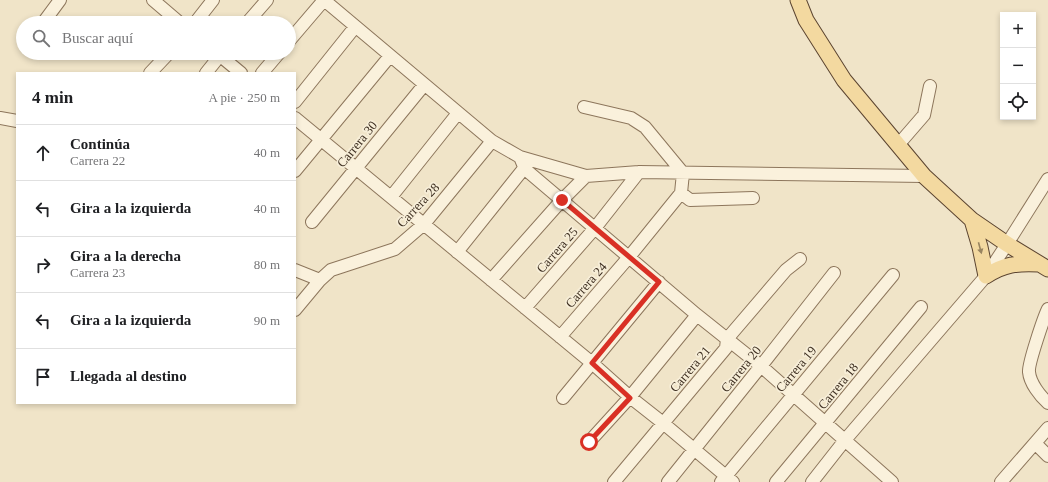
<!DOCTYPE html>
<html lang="es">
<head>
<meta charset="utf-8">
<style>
	:root { --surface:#fff; --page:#f2f2f2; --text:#202124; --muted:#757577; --line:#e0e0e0 }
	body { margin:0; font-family:"Times New Roman",serif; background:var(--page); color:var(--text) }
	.controls { position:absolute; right:12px; top:12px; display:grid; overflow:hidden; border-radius:0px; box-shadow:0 2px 6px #0003 }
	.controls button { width:36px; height:36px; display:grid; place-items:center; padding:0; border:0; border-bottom:1px solid var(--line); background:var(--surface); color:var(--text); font:20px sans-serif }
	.stop { position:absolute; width:12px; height:12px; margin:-9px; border:3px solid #d93025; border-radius:50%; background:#fff }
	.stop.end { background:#d93025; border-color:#fff; box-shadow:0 1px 4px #0008 }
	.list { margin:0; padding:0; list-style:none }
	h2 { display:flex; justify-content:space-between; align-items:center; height:52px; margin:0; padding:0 16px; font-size:17px }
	h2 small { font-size:13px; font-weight:400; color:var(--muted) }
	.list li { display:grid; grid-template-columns:26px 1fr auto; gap:12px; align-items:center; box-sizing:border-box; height:56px; padding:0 16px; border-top:1px solid var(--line) }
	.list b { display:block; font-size:15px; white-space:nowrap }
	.list p { margin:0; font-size:13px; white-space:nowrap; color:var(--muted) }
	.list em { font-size:13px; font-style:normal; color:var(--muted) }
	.icon { flex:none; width:22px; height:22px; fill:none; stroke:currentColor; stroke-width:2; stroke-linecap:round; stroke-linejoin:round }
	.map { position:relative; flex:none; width:1048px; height:482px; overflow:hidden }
	.search { position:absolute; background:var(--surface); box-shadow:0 2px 6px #0003; left:16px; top:16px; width:280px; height:44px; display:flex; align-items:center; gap:10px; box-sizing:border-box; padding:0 14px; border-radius:22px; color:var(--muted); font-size:15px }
	.panel { position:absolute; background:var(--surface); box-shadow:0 2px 6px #0003; left:16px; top:72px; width:280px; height:332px; border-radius:0px }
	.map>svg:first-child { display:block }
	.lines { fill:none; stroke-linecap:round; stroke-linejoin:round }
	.minor-casing { stroke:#8d765c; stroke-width:14 }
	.major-casing { stroke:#5b4430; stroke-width:17 }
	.minor { stroke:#faf1dc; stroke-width:12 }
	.major { stroke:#f3d9a0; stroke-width:15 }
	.oneway { fill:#988460 }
	.route { stroke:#d93025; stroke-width:5 }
	.labels { text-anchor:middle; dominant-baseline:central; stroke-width:3.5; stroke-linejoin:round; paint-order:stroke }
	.street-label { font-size:13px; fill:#3d2e20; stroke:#f7eed8 }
</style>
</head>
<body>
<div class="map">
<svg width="1048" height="482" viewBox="0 0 1048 482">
	<rect width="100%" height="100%" fill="#f0e4c8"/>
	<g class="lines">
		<g class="minor-casing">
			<path id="minor" d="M153,0L180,23
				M324,0L492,141L520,157L586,176L639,172L924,176
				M43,23L60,0
				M195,23L213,0
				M247,23L267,0
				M289,41L324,0
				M217,53L241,73
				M150,73L169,53
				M206,73L222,53
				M262,73L279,53
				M295,102L355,27
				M0,118L17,121
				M295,118L592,363L630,397L663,423L733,482
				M898,145L924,115L930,86
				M520,157L525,169L697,315L761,366L892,482
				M295,171L390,56
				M681,193L690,200L753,198
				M391,197L458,113
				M312,222L424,85
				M457,252L529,162
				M295,270L320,280
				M491,280L562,200L586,176
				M525,308L595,228L639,172
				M1048,309C1044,317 1028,364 1029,372C1030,383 1040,396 1048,403
				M295,310L320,280L331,270L395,249L424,224L492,141
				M560,337L629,257L681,193L683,173L645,127L631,118L584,107
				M563,398L659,282
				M589,442L630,397L697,315
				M1035,443L1048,456
				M614,482L726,348L727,339L786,270L800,259
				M668,482L761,366L834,273
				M721,482L893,275
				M776,482L921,307
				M812,482L845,440L986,276L1007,244L1048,179
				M1001,482L1048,428"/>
		</g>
		<g class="major-casing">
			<path id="major" d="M798,0L806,20L844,80L924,176L972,220L1007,244L1048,269
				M972,220L980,247L986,276C1004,264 1017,263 1039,264"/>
		</g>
		<use href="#minor" class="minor"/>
		<use href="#major" class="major"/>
	</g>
	<defs><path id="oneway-solid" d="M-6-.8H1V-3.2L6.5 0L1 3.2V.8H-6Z"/></defs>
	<use class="oneway" href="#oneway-solid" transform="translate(980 248) rotate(75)"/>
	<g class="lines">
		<path class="route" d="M562,200L659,282L592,363L630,398L589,442"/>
	</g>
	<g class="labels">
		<g class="street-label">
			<text transform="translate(357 144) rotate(-51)">Carrera 30</text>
			<text transform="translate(418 205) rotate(-47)">Carrera 28</text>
			<text transform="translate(557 250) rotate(-49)">Carrera 25</text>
			<text transform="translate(586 285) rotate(-49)">Carrera 24</text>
			<text transform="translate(690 369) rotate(-50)">Carrera 21</text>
			<text transform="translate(741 369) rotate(-51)">Carrera 20</text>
			<text transform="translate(796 369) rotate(-50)">Carrera 19</text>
			<text transform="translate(838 386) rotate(-51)">Carrera 18</text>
		</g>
	</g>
</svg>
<div class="controls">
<button>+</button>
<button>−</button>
<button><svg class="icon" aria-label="locate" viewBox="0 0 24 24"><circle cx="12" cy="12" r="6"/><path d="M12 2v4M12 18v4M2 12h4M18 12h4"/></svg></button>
</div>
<div class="stop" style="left:589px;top:442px"></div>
<div class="stop end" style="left:562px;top:200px"></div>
<div class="search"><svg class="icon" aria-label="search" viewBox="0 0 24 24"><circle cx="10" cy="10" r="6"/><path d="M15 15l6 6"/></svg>Buscar aquí</div>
<section class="panel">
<h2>4 min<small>A pie · 250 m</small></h2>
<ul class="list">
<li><svg class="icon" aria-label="ahead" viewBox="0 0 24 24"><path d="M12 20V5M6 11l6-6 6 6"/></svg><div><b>Continúa</b><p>Carrera 22</p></div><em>40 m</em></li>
<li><svg class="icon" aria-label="left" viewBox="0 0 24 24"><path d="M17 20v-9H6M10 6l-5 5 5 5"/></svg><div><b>Gira a la izquierda</b></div><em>40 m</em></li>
<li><svg class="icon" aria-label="right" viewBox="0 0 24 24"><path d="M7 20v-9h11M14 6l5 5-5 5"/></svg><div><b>Gira a la derecha</b><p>Carrera 23</p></div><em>80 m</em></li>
<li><svg class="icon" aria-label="left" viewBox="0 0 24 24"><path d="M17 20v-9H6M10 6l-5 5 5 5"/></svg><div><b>Gira a la izquierda</b></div><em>90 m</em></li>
<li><svg class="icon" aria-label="arrive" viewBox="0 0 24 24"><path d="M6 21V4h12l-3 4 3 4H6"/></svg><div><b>Llegada al destino</b></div></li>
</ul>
</section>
</div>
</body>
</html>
